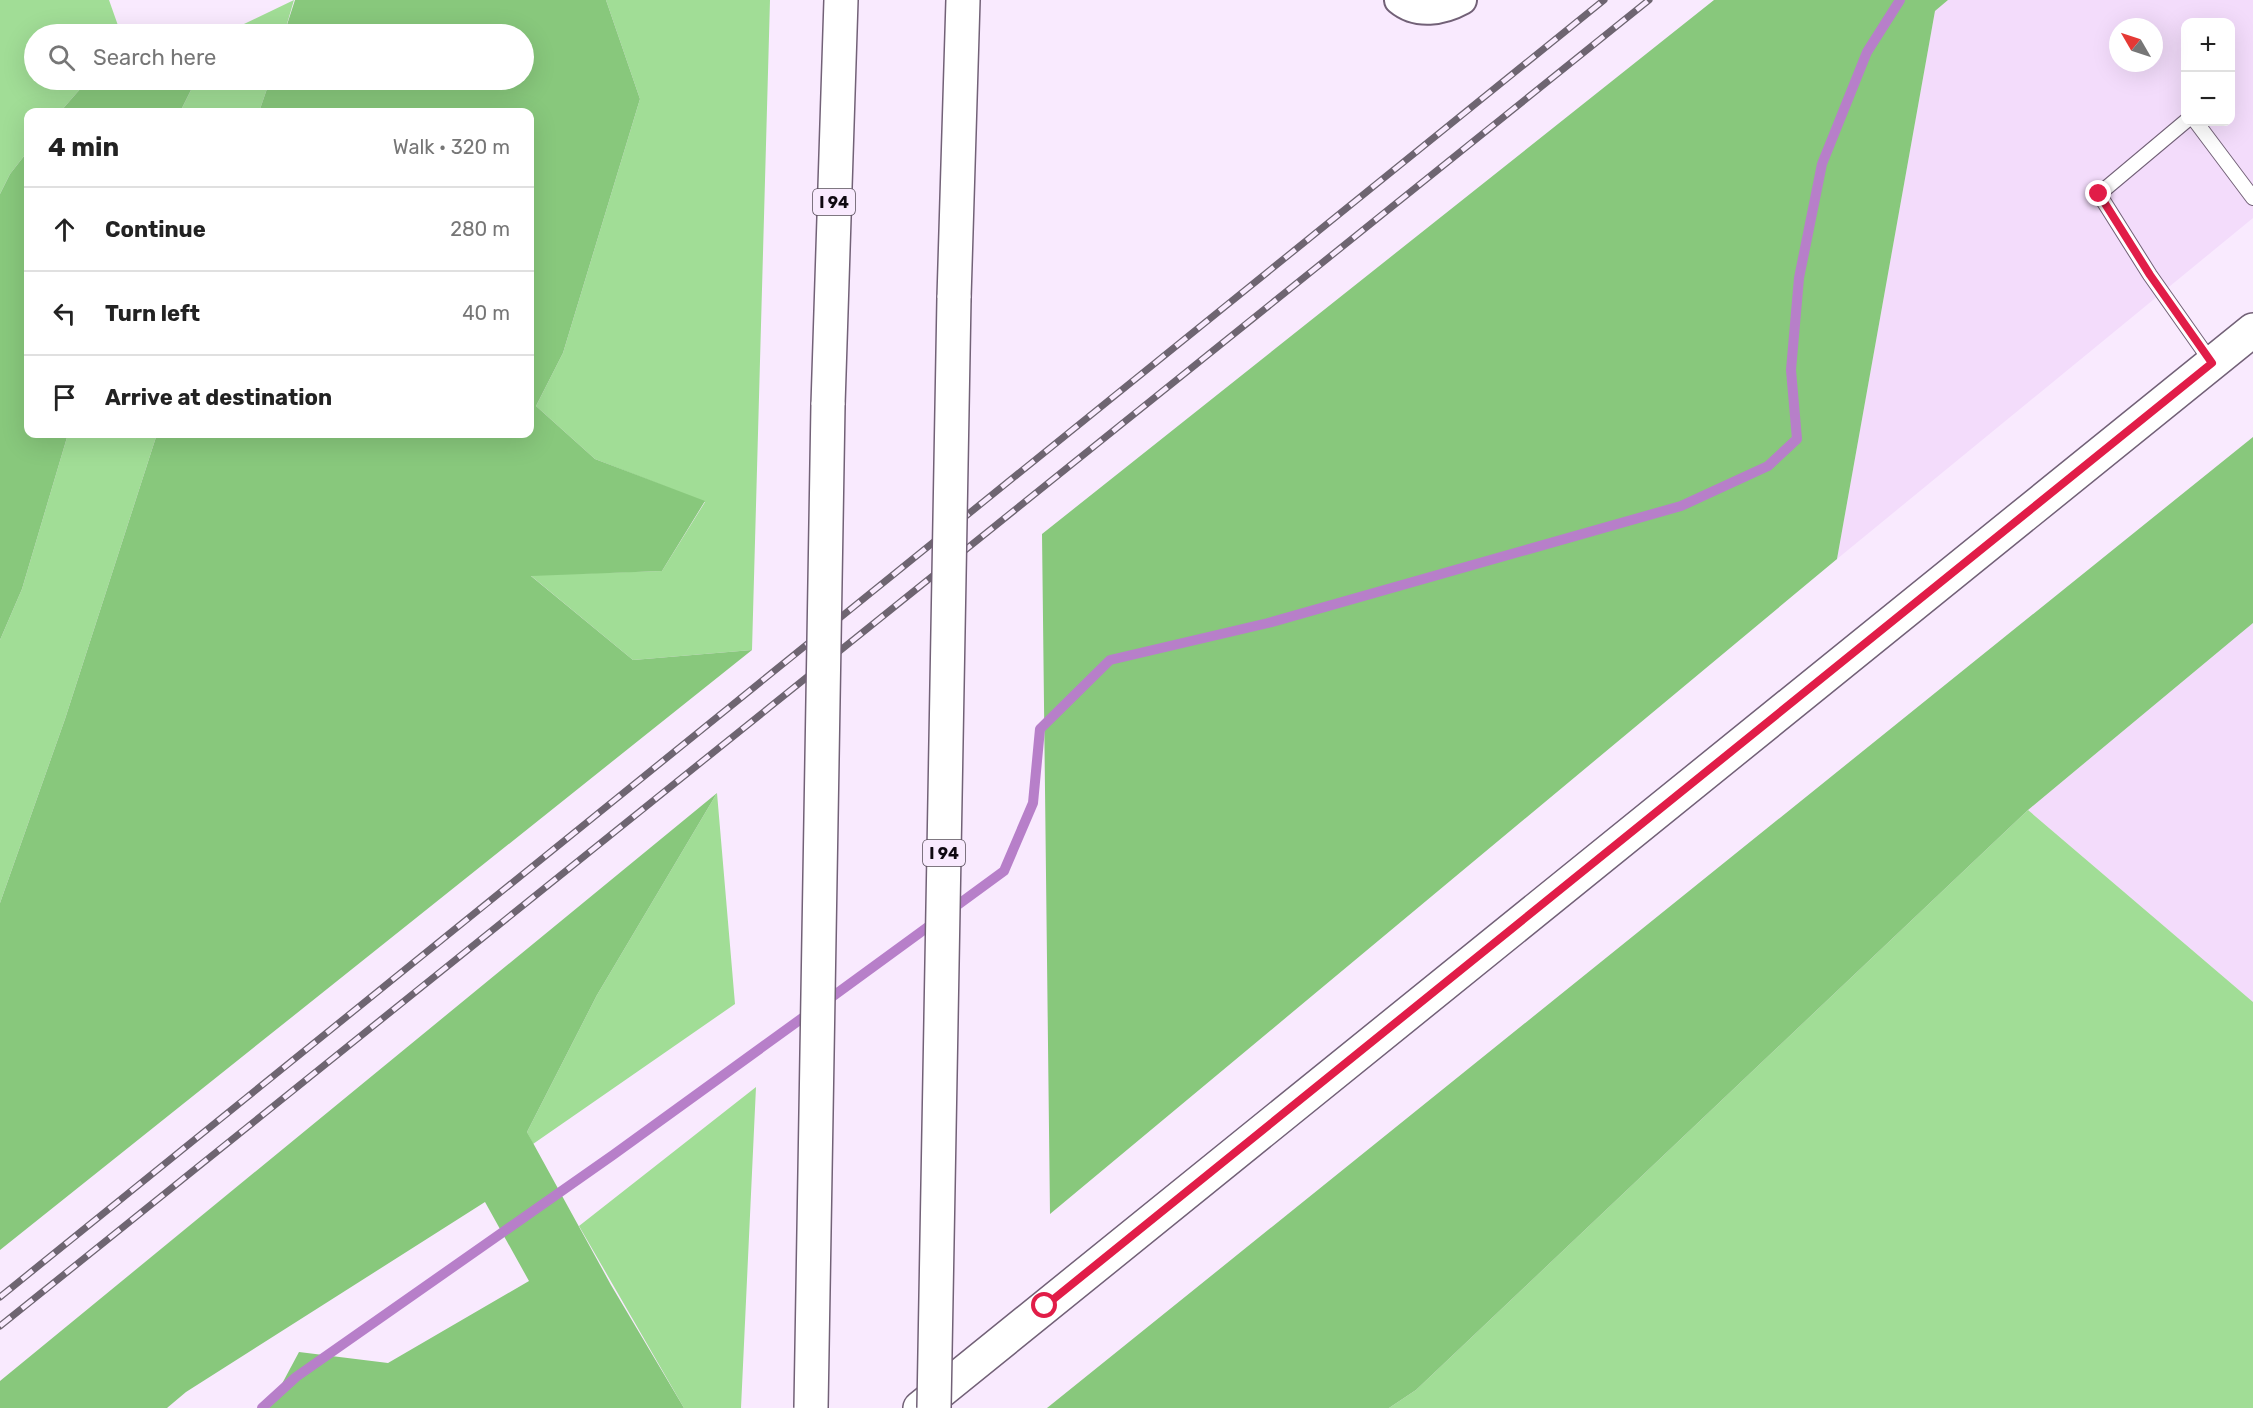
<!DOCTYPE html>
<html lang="en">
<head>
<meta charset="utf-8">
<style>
	:root { --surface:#fff; --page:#f6f6f6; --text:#222; --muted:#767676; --line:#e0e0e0 }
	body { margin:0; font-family:Rubik,sans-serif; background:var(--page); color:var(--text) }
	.controls { position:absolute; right:18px; top:18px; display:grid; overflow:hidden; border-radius:12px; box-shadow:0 6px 24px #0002 }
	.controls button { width:54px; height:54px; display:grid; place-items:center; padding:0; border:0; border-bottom:2px solid var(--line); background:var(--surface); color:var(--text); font:30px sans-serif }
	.compass { position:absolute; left:2109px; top:18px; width:54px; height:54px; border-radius:50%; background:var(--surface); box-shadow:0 6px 24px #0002; rotate:309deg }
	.stop { position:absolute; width:18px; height:18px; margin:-14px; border:4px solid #e11d48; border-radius:50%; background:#fff }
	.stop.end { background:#e11d48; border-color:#fff; box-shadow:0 2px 6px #0008 }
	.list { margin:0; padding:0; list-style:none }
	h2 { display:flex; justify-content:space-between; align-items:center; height:78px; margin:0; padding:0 24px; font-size:26px }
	h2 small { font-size:20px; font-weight:400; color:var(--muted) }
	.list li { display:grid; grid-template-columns:39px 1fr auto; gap:18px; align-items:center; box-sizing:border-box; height:84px; padding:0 24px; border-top:2px solid var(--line) }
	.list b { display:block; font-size:22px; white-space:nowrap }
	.list em { font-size:20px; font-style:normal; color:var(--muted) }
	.icon { flex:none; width:33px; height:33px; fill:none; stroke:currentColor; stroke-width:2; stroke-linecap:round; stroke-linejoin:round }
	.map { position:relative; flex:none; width:2253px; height:1408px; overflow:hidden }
	.search { position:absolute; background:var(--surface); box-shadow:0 6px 24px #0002; left:24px; top:24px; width:510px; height:66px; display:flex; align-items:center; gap:15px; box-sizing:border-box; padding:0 21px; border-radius:33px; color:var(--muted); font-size:22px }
	.panel { position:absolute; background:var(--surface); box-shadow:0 6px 24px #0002; left:24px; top:108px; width:510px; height:330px; border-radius:12px }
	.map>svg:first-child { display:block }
	.built { fill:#f3dcfb; fill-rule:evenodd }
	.green { fill:#a1dd96 }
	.forest { fill:#88c87c }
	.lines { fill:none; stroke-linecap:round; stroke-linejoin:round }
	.stream { stroke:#b77fc9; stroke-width:10 }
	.lane-casing { stroke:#726177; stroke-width:16 }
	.street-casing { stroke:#726177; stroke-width:32 }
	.primary-casing { stroke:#726177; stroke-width:36 }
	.highway-casing { stroke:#726177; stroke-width:36 }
	.lane { stroke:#fff; stroke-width:14 }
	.street { stroke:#fff; stroke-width:28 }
	.primary { stroke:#fff; stroke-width:33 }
	.highway { stroke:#fff; stroke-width:33 }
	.rail-casing { stroke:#6e6571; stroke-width:7 }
	.rail { stroke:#f9eafe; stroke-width:4.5; stroke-dasharray:14; stroke-linecap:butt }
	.highway-bridge-casing { stroke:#726177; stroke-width:36; stroke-linecap:butt }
	.highway-bridge { stroke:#fff; stroke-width:33 }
	.route { stroke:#e11d48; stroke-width:8 }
	.labels { text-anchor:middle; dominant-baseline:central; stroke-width:5; stroke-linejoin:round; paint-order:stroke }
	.shield { fill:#f9eafe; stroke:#554c58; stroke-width:1.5 }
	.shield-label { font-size:16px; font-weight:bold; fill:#0f0911 }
</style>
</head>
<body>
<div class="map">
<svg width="2253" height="1408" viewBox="0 0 2253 1408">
	<rect width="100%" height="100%" fill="#f9eafe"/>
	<path class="built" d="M1948,0H2253V218L1837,559L1935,11ZM2186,22H2230V122H2186ZM2118,27H2154V63H2118Z
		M2253,623V1002L2028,810Z"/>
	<path class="green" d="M0,0H109L121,34H34V80H88L60,112H28V151L10,174L0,194Z
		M294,0L284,34H223Z
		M606,0H770L752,650L633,660L530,575L662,571L705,502L595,459L536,406L563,353L640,99Z
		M196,80H270L259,112H180Z
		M68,434H157L65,719L0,903V640L22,589Z
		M717,793L735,1004L533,1144L527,1132L597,995Z
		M2028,810L2253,1002V1408H1389L1416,1390Z
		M756,1087L741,1408H684L579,1226Z"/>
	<path class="forest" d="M295,0H606L640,99L563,353L536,406L595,459L705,501L662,571L531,576L633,660L752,650L0,1250V903L65,719L157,434H530V112H259L270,80H524V34H284Z
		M1714,0H1948L1935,11L1837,559L1050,1214L1042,534Z
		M88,80H196L180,112H60Z
		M28,151V434H68L22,589L0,640V194L10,174Z
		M2253,437V623L2028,810L1416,1390L1389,1408H1047Z
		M717,793L597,995L527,1132L611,1285L684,1408H269L299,1352L388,1363L529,1281L485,1202L186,1392L167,1408H0V1381Z"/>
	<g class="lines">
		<path class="stream" d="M948,912L1004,871L1033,803L1040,729L1110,660L1268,623L1681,506L1768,466L1797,439L1791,370L1799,278L1822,164L1867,52L1900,0
			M825,1002L936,921
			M262,1408L296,1377L613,1155L812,1011"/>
		<g class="lane-casing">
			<path id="lane" d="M2186,121L2099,194L2150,275L2212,363
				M2196,122L2253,198"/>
		</g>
		<g class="street-casing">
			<path id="street" d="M1399,0C1417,15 1442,11 1462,0"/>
		</g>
		<g class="primary-casing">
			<path id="primary" d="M920,1408L2253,330"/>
		</g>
		<g class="highway-casing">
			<path id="highway" d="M954,298L963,0
				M828,405L841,0"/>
		</g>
		<use href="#lane" class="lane"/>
		<use href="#street" class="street"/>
		<use href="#primary" class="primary"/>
		<use href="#highway" class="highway"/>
		<g class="rail-casing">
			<path id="rail" d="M0,1297L1604,0
				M0,1326L1649,0"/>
		</g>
		<use href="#rail" class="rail"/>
		<g class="highway-bridge-casing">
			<path id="highway-bridge" d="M811,1408L828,405
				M934,1408L954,298"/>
		</g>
		<use href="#highway-bridge" class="highway-bridge"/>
	</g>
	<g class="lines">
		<path class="route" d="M1045,1306L2212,363L2150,275L2099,194"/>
	</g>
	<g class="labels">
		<g class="shield">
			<rect x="813" y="189" width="42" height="26" rx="4.5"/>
			<rect x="923" y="840" width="42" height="26" rx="4.5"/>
		</g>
		<g class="shield-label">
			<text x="834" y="202">I 94</text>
			<text x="944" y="853">I 94</text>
		</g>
	</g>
</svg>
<div class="controls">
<button>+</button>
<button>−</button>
</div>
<svg class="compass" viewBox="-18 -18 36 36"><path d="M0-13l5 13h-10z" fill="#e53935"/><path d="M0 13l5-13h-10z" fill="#767676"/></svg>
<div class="stop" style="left:1045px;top:1306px"></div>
<div class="stop end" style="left:2099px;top:194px"></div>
<div class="search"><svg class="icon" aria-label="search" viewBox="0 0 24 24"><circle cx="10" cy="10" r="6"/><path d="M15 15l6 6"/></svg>Search here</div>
<section class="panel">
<h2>4 min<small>Walk · 320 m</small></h2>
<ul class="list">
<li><svg class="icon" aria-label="ahead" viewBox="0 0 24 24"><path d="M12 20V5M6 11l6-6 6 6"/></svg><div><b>Continue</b></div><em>280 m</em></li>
<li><svg class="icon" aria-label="left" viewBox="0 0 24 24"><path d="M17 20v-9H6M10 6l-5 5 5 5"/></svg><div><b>Turn left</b></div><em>40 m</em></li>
<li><svg class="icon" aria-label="arrive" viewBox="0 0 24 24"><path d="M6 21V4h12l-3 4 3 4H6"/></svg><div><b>Arrive at destination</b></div></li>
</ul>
</section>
</div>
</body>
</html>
